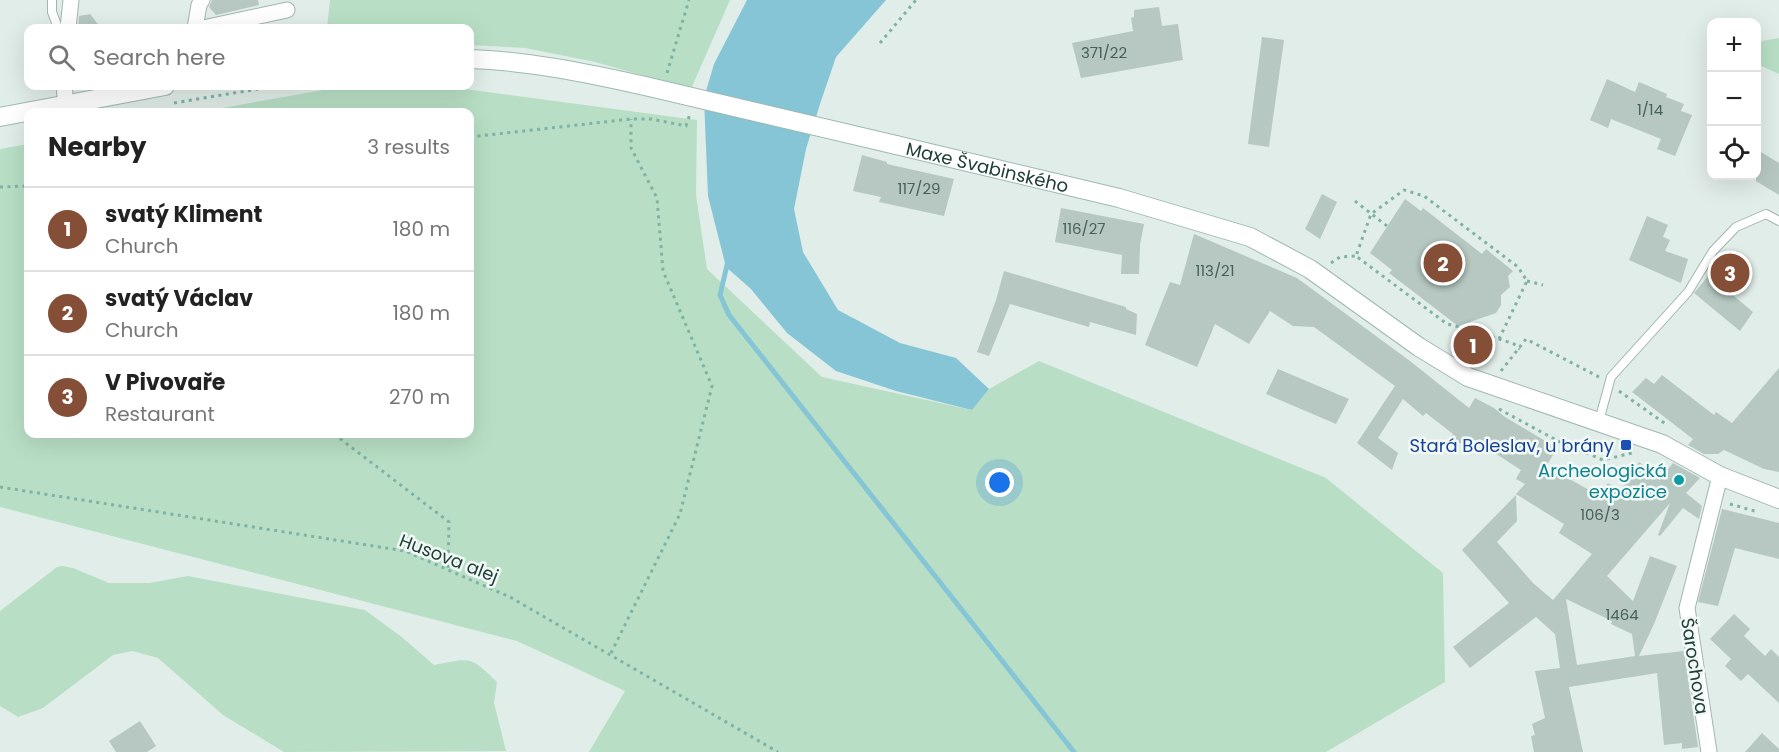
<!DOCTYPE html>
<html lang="en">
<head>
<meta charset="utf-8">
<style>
	:root { --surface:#fff; --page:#f2f2f2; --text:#222; --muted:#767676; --line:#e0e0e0; --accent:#844e37 }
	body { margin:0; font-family:Poppins,sans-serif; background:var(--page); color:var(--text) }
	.controls { position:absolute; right:18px; top:18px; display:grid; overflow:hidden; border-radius:12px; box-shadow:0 6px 24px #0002 }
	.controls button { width:54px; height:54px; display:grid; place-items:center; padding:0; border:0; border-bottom:2px solid var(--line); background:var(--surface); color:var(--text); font:30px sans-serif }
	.you { position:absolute; left:1000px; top:483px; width:21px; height:21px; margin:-15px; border:4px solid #fff; border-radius:50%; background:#1a73e8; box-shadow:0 0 0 9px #1a73e833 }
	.badge { display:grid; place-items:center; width:39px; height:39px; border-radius:50%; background:var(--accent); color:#fff; font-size:20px; font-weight:700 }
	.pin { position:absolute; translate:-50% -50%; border:3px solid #fff; box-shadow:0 2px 6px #0006 }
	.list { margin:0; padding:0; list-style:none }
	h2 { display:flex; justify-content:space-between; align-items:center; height:78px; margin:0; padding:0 24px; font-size:26px }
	h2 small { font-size:20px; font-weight:400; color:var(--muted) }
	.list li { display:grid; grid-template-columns:39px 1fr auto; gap:18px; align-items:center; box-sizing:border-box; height:84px; padding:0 24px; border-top:2px solid var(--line) }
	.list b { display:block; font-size:22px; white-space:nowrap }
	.list p { margin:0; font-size:20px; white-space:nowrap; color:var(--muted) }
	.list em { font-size:20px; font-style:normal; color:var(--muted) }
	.icon { flex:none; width:33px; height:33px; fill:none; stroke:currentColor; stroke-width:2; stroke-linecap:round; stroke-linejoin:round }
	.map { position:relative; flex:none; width:1779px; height:752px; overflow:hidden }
	.search { position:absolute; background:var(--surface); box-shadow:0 6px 24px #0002; left:24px; top:24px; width:450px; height:66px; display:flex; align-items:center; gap:15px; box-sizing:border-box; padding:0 21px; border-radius:12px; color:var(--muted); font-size:22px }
	.panel { position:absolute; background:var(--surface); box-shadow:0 6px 24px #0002; left:24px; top:108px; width:450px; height:330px; border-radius:12px }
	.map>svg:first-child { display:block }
	.green { fill:#b8dfc5 }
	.water { fill:#85c5d6 }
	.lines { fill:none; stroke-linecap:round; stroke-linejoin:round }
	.stream { stroke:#85c5d6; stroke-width:5 }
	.building { fill:#b6c8c1; fill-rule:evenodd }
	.lane-casing { stroke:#a3b5b0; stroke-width:10 }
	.street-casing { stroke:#a3b5b0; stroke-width:17 }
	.secondary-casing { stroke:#9eb9b1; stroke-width:20 }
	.path { stroke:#7fb2a5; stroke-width:3; stroke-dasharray:3 4.5; stroke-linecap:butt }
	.lane { stroke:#fff; stroke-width:8 }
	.street { stroke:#fff; stroke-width:15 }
	.secondary { stroke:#fff; stroke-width:18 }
	.secondary-bridge-casing { stroke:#9eb9b1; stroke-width:20; stroke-linecap:butt }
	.secondary-bridge { stroke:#fff; stroke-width:18 }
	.transit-dot { fill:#1a4fb4; stroke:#f2f9f6; stroke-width:2 }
	.culture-dot { fill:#0f9aa8; stroke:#f2f9f6; stroke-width:2 }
	.labels { text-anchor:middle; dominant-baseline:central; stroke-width:5; stroke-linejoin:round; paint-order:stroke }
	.number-label { font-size:15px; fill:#46615a }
	.street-label { font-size:18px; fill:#203f38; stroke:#f2f9f6 }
	.transit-label { font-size:18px; fill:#164399; stroke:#f2f9f6; text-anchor:end }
	.culture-label { font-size:18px; fill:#0d838f; stroke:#f2f9f6; text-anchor:end }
</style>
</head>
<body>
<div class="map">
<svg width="1779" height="752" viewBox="0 0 1779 752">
	<rect width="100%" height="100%" fill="#e1ede8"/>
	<path class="green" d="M330,0H730L691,89L595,62L525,48L470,45V28H327Z
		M1779,38V74L1757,64L1756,42Z
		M346,86H442L697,120L696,195L707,269L822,377L972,410L989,389L1039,361L1326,478L1443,573L1445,682L1326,752H589L625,691L517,641L0,507V149L28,144V434H470V112H199Z
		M62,566L73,568L109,583H149L188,576L365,610L403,638L434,665C470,658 470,655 497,682L494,703L506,751L284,752L223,715L158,658L133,651L113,655L43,708L18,717L0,706V611L57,567Z"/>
	<path class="water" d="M747,0H886L836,57L820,104L806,149L794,209L803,252L838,310L900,343L956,358L989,389L972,410L896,391L836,371L787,333L751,289L726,267L708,196L704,98L714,64Z"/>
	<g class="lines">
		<path class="stream" d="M728,261L720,295L729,315L1074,752"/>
	</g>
	<path class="building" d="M212,0H258L259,5L216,15L209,7Z
		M1159,7L1162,26L1178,24L1183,60L1081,78L1072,43L1133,31L1131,18L1134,17V10Z
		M90,14L101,28H78L79,16Z
		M1262,37L1284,40L1269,147L1248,144Z
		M1607,79L1635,92L1639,82L1667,94L1666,97L1684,104L1681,111L1692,115L1675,156L1657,149L1661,139L1611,119L1608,128L1590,120Z
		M1756,149L1779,163V195L1756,181Z
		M862,155L887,162V164L954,179L944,216L879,202L881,197L853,191Z
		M1322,194L1337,202L1320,239L1305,229Z
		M1405,199L1421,211L1423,208L1482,254L1486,249L1513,271L1508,276L1510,287L1501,295V305L1496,313L1458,326L1389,273L1392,270L1370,253Z
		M1061,208L1144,224L1140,245L1139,274H1121L1122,255L1055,242Z
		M1647,216L1668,225L1663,237L1670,240L1665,251L1688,259L1681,283L1629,260Z
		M1194,234L1297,278L1410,361L1469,408L1475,398L1494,408L1505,417L1542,439L1557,449L1546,466L1600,496L1608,483L1620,491L1639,462L1661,478L1673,463L1700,478L1686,493L1702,506L1699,519L1683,508L1660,536L1658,535L1670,503L1607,576L1633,601L1650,556L1677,566L1654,624L1639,656L1684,651L1698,747L1682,749V743L1664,745L1657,673L1569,687L1583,752H1534L1531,736L1535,735L1532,724L1545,718L1535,671L1560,668L1555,634L1536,617L1470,668L1453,647L1509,603L1462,550L1516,495L1517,521L1497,542L1533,583L1553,600L1592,554L1559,533L1564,524L1516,494L1525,484L1516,479L1521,470L1473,439L1467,448L1451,437L1453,434L1426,413L1423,416L1403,399L1378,438L1398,453L1392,470L1357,443L1395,386L1314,327L1293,326L1270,311L1249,344L1215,324L1197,367L1145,345L1170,282L1180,285ZM1566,599L1612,621L1611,624L1632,634L1635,656L1577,665Z
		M1004,271L1126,307V309L1137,314L1136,335L1090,322L1089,327L1010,304L989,356L977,352L996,300Z
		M1709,275L1753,312L1740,331L1694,293Z
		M1466,329L1488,340L1492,351L1488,359L1479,360L1455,346Z
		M1779,368V472L1764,469L1724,450L1718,454H1704L1688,445L1693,439L1632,392L1646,378L1654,384L1662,375L1714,415L1716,412L1732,423Z
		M1278,369L1349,399L1336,424L1266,394Z
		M1722,509L1779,523V559L1735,548L1718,606L1698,602Z
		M1734,614L1750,629L1744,636L1765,656L1771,649L1779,657V703L1748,674L1741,681L1725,666L1731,659L1710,639Z
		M140,721L156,746L147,752H116L109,741Z
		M1762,733L1779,749V752H1745Z"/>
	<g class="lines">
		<g class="lane-casing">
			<path id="lane" d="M52,0V12L58,28
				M1599,421L1611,377L1688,292L1713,251L1736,227L1766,214L1779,221"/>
		</g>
		<g class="street-casing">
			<path id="street" d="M68,28L71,0
				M195,28L199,5L202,0
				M203,28L287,10
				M64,86L66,105
				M1709,752L1687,608L1720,476"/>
		</g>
		<g class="secondary-casing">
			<g id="secondary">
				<path d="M470,59C529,61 587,73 645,86"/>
				<path d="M0,117L165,86"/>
				<path id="s1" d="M896,145L1119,198L1250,237L1310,269L1419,347L1468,377L1662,444L1720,476L1779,499"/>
			</g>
		</g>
		<path class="path" d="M880,43L916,0
			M667,73L689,0
			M174,103L276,86
			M470,137L631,119H651L686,126L690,114
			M0,187L28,186
			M1355,201L1387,226
			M1331,263L1340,257L1356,256
			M1527,281L1543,285
			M1499,339L1527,281L1518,267L1424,196L1404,190L1371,214L1356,256L1447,324L1473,330L1514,344L1520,349
			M1501,371L1526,339L1599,377
			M1619,391L1667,425
			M1499,409L1558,441L1603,460L1632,453
			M334,434L449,522L448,570
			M0,487L405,551L510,597L778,752
			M1730,504L1758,512
			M611,653L680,514L712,386L663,271L657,198L631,148V119"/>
		<use href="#lane" class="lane"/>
		<use href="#street" class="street"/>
		<use href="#secondary" class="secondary"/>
		<g class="secondary-bridge-casing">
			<path id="secondary-bridge" d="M645,86L896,145"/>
		</g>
		<use href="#secondary-bridge" class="secondary-bridge"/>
	</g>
	<rect class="transit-dot" x="1620" y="439" width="12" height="12" rx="3"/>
	<circle class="culture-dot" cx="1679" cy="480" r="6"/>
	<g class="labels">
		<g class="number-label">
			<text x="1104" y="52">371/22</text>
			<text x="1650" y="109">1/14</text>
			<text x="919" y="188">117/29</text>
			<text x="1084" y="228">116/27</text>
			<text x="1215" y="270">113/21</text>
			<text x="1600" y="514">106/3</text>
			<text x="1622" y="614">1464</text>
		</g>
		<g class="street-label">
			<text stroke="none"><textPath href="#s1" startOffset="94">Maxe Švabinského</textPath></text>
			<text transform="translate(449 558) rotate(21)">Husova alej</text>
			<text transform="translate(1695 666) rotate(81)">Šarochova</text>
		</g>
		<g class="transit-label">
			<text x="1614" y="445">Stará Boleslav, u brány</text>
		</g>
		<g class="culture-label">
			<text x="1667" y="470">Archeologická<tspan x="1667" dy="21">expozice</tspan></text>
		</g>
	</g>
</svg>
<div class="controls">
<button>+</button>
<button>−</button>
<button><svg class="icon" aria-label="locate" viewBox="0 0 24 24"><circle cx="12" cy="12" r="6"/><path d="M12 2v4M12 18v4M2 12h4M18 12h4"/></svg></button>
</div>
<div class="you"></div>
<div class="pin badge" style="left:1473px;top:345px">1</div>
<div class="pin badge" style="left:1443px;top:263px">2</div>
<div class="pin badge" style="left:1730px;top:273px">3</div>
<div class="search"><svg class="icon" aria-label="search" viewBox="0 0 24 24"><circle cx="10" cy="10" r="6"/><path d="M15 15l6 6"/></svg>Search here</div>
<section class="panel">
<h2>Nearby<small>3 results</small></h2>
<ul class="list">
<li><span class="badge">1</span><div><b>svatý Kliment</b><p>Church</p></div><em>180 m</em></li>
<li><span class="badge">2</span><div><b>svatý Václav</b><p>Church</p></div><em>180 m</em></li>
<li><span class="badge">3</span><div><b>V Pivovaře</b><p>Restaurant</p></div><em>270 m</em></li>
</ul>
</section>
</div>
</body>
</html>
